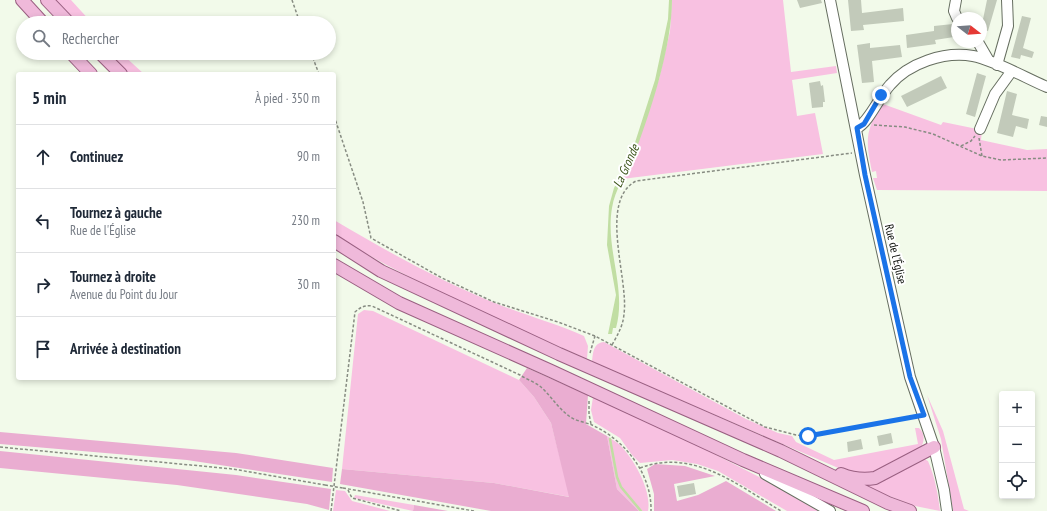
<!DOCTYPE html>
<html lang="fr">
<head>
<meta charset="utf-8">
<style>
	:root { --surface:#fff; --page:#f6f6f7; --text:#1f2937; --muted:#747a83; --line:#e0e1e3 }
	body { margin:0; font-family:"PT Sans Narrow",sans-serif; background:var(--page); color:var(--text) }
	.controls { position:absolute; right:12px; bottom:12px; display:grid; overflow:hidden; border-radius:4px; box-shadow:0 2px 6px #0003 }
	.controls button { width:36px; height:36px; display:grid; place-items:center; padding:0; border:0; border-bottom:1px solid var(--line); background:var(--surface); color:var(--text); font:20px sans-serif }
	.compass { position:absolute; left:951px; top:12px; width:36px; height:36px; border-radius:50%; background:var(--surface); box-shadow:0 2px 6px #0003; rotate:107deg }
	.stop { position:absolute; width:12px; height:12px; margin:-9px; border:3px solid #1a73e8; border-radius:50%; background:#fff }
	.stop.end { background:#1a73e8; border-color:#fff; box-shadow:0 1px 4px #0008 }
	.list { margin:0; padding:0; list-style:none }
	h2 { display:flex; justify-content:space-between; align-items:center; height:52px; margin:0; padding:0 16px; font-size:17px }
	h2 small { font-size:13px; font-weight:400; color:var(--muted) }
	.list li { display:grid; grid-template-columns:26px 1fr auto; gap:12px; align-items:center; box-sizing:border-box; height:64px; padding:0 16px; border-top:1px solid var(--line) }
	.list b { display:block; font-size:15px; white-space:nowrap }
	.list p { margin:0; font-size:13px; white-space:nowrap; color:var(--muted) }
	.list em { font-size:13px; font-style:normal; color:var(--muted) }
	.icon { flex:none; width:22px; height:22px; fill:none; stroke:currentColor; stroke-width:2; stroke-linecap:round; stroke-linejoin:round }
	.map { position:relative; flex:none; width:1047px; height:511px; overflow:hidden }
	.search { position:absolute; background:var(--surface); box-shadow:0 2px 6px #0003; left:16px; top:16px; width:320px; height:44px; display:flex; align-items:center; gap:10px; box-sizing:border-box; padding:0 14px; border-radius:22px; color:var(--muted); font-size:15px }
	.panel { position:absolute; background:var(--surface); box-shadow:0 2px 6px #0003; left:16px; top:72px; width:320px; height:308px; border-radius:4px }
	.map>svg:first-child { display:block }
	.green { fill:#f8c1e1 }
	.forest { fill:#eaadd1 }
	.water { fill:#c1dea3 }
	.lines { fill:none; stroke-linecap:round; stroke-linejoin:round }
	.stream { stroke:#c1dea3; stroke-width:2.5 }
	.building { fill:#c2caba }
	.minor-casing { stroke:#666e60; stroke-width:12 }
	.major-casing { stroke:#995f81; stroke-width:14 }
	.path { stroke:#878c82; stroke-width:1.5; stroke-dasharray:3 2; stroke-linecap:butt }
	.minor { stroke:#fff; stroke-width:10 }
	.major { stroke:#efb9da; stroke-width:12 }
	.path-bridge { stroke:#878c82; stroke-width:1.5; stroke-dasharray:3 2; stroke-linecap:butt }
	.route { stroke:#1a73e8; stroke-width:5 }
	.labels { text-anchor:middle; dominant-baseline:central; stroke-width:4; stroke-linejoin:round; paint-order:stroke }
	.street-label { font-size:12px; fill:#0b0e09; stroke:#fff }
	.water-label { font-size:13px; font-style:italic; fill:#385115; stroke:#fff }
</style>
</head>
<body>
<div class="map">
<svg width="1047" height="511" viewBox="0 0 1047 511">
	<rect width="100%" height="100%" fill="#f2faea"/>
	<path class="green" d="M56,0H71L92,23H77Z
		M672,0H783L791,72L836,66L837,73L792,80L797,116L815,113L823,154L622,179L634,153L659,79L670,31Z
		M104,53H121L144,74H125Z
		M883,104L941,125L943,122L982,130L981,140L1027,150L1047,149V191L877,190L873,178H877L876,171L872,172C866,142 864,130 883,104Z
		M334,220C388,252 442,282 500,305C528,316 557,324 584,336L588,346L587,359C501,321 415,284 334,235Z
		M364,310L373,311L519,380L534,397L551,423L570,497L494,483L342,469L358,314Z
		M604,342L746,419L778,433L792,436L796,442L834,460L918,444L915,428H919C926,434 924,443 920,450L869,475L850,473L592,362C593,353 593,343 604,342Z
		M927,395L943,431L964,509L969,511H953L941,439Z
		M593,397L699,446L825,511H787L718,471L697,464L672,460L640,463L632,455L620,438L594,422L591,410Z
		M607,436C611,439 617,442 620,445C634,459 652,491 648,511H639L617,489Z
		M924,459L928,461C935,477 938,494 940,511L915,506L860,485Z
		M336,490L345,491L352,501L390,511H333Z
		M355,495L414,505L413,511L354,498Z"/>
	<path class="forest" d="M527,368L588,395L586,424L607,436L617,489L639,511H491L340,484L342,469L494,483L569,497L551,423L534,397L519,380Z
		M0,432L236,453L333,468L332,482L187,460L0,444Z
		M0,451L236,475L331,489L329,510L307,504L177,485L0,468Z
		M655,464L685,466L715,476L674,484L677,501L698,495L726,481L776,511H654V494L647,469Z
		M414,505L448,511H413Z"/>
	<path class="water" d="M669,0H672C672,47 650,114 633,158C626,175 615,189 612,208C605,249 627,288 616,328H613L612,334H608L616,295L607,245L609,206L614,188L631,155L655,80L668,19Z"/>
	<g class="lines">
		<path class="stream" d="M610,439L617,477L621,487L641,511"/>
	</g>
	<path class="building" d="M797,0H821L822,3L800,8Z
		M848,0H861L862,13L903,8L904,21L863,25L864,30L851,31Z
		M987,0H997L988,31L981,29Z
		M1022,16L1031,18L1023,48L1034,52L1032,58L1021,55L1020,59L1011,57Z
		M953,24L954,37L935,40L936,44L907,48L906,35L934,31V26Z
		M870,43V48L900,45L902,57L872,61L874,82L862,83L857,45Z
		M977,73L986,76L975,117L966,114Z
		M941,76L947,88L907,107L901,96Z
		M820,81L821,86L823,85L825,102H823V107L812,108L809,83Z
		M1007,91L1017,94L1012,115L1029,119L1027,129L1016,126L1013,137L997,133Z
		M1041,116L1047,117V127L1039,125Z
		M891,433L893,443L879,446L877,436Z
		M861,439L863,449L848,452L847,442Z
		M694,483L696,494L679,497L677,486Z"/>
	<g class="lines">
		<g class="minor-casing">
			<path id="minor" d="M830,0L865,175L910,377L934,447L944,490L947,511
				M956,0L954,11L957,18
				M978,42L989,61
				M997,65L1008,26L1007,0
				M857,128C869,122 879,97 890,85C909,63 944,51 973,56C994,60 1026,78 1047,87
				M980,129L995,94L1011,72
				M765,474L830,511"/>
		</g>
		<g class="major-casing">
			<path id="major" d="M22,0L43,23
				M47,0L69,23
				M71,53L91,74
				M100,53L121,74
				M334,241L381,271L559,354L781,451L888,503L910,511
				M334,265L399,303L551,371L743,460L863,511
				M841,474C853,479 863,480 875,478L934,447"/>
		</g>
		<path class="path" d="M292,0L300,23
			M311,53L319,74
			M334,116L363,202L371,238L442,278L494,302L558,322L595,336L765,427L796,435L808,436L915,417
			M874,125L905,127L933,134L982,156L1001,160L1047,158
			M979,138L982,156
			M961,146L971,141L975,136
			M612,345C618,334 623,326 624,314C629,279 598,201 636,181L852,153
			M590,353L595,336
			M589,401V414L591,424
			M0,447L233,469L325,485
			M640,468C693,448 738,485 781,511
			M343,488L474,511
			M348,490L352,498L401,511
			M331,511L355,312C361,307 364,305 372,306L520,375C526,379 535,382 541,387C551,396 558,408 569,416C575,421 585,422 592,425C625,440 652,474 651,511"/>
		<use href="#minor" class="minor"/>
		<use href="#major" class="major"/>
		<path class="path-bridge" d="M325,485L343,488"/>
	</g>
	<g class="lines">
		<path class="route" d="M808,436L924,415L910,377L865,175L857,128L864,124L881,95"/>
	</g>
	<g class="labels">
		<g class="street-label">
			<text transform="translate(896 254) rotate(77)">Rue de l'Église</text>
		</g>
		<g class="water-label">
			<text transform="translate(626 166) rotate(-66)">La Gronde</text>
		</g>
	</g>
</svg>
<div class="controls">
<button>+</button>
<button>−</button>
<button><svg class="icon" aria-label="locate" viewBox="0 0 24 24"><circle cx="12" cy="12" r="6"/><path d="M12 2v4M12 18v4M2 12h4M18 12h4"/></svg></button>
</div>
<svg class="compass" viewBox="-18 -18 36 36"><path d="M0-13l5 13h-10z" fill="#e53935"/><path d="M0 13l5-13h-10z" fill="#747a83"/></svg>
<div class="stop" style="left:808px;top:436px"></div>
<div class="stop end" style="left:881px;top:95px"></div>
<div class="search"><svg class="icon" aria-label="search" viewBox="0 0 24 24"><circle cx="10" cy="10" r="6"/><path d="M15 15l6 6"/></svg>Rechercher</div>
<section class="panel">
<h2>5 min<small>À pied · 350 m</small></h2>
<ul class="list">
<li><svg class="icon" aria-label="ahead" viewBox="0 0 24 24"><path d="M12 20V5M6 11l6-6 6 6"/></svg><div><b>Continuez</b></div><em>90 m</em></li>
<li><svg class="icon" aria-label="left" viewBox="0 0 24 24"><path d="M17 20v-9H6M10 6l-5 5 5 5"/></svg><div><b>Tournez à gauche</b><p>Rue de l'Église</p></div><em>230 m</em></li>
<li><svg class="icon" aria-label="right" viewBox="0 0 24 24"><path d="M7 20v-9h11M14 6l5 5-5 5"/></svg><div><b>Tournez à droite</b><p>Avenue du Point du Jour</p></div><em>30 m</em></li>
<li><svg class="icon" aria-label="arrive" viewBox="0 0 24 24"><path d="M6 21V4h12l-3 4 3 4H6"/></svg><div><b>Arrivée à destination</b></div></li>
</ul>
</section>
</div>
</body>
</html>
